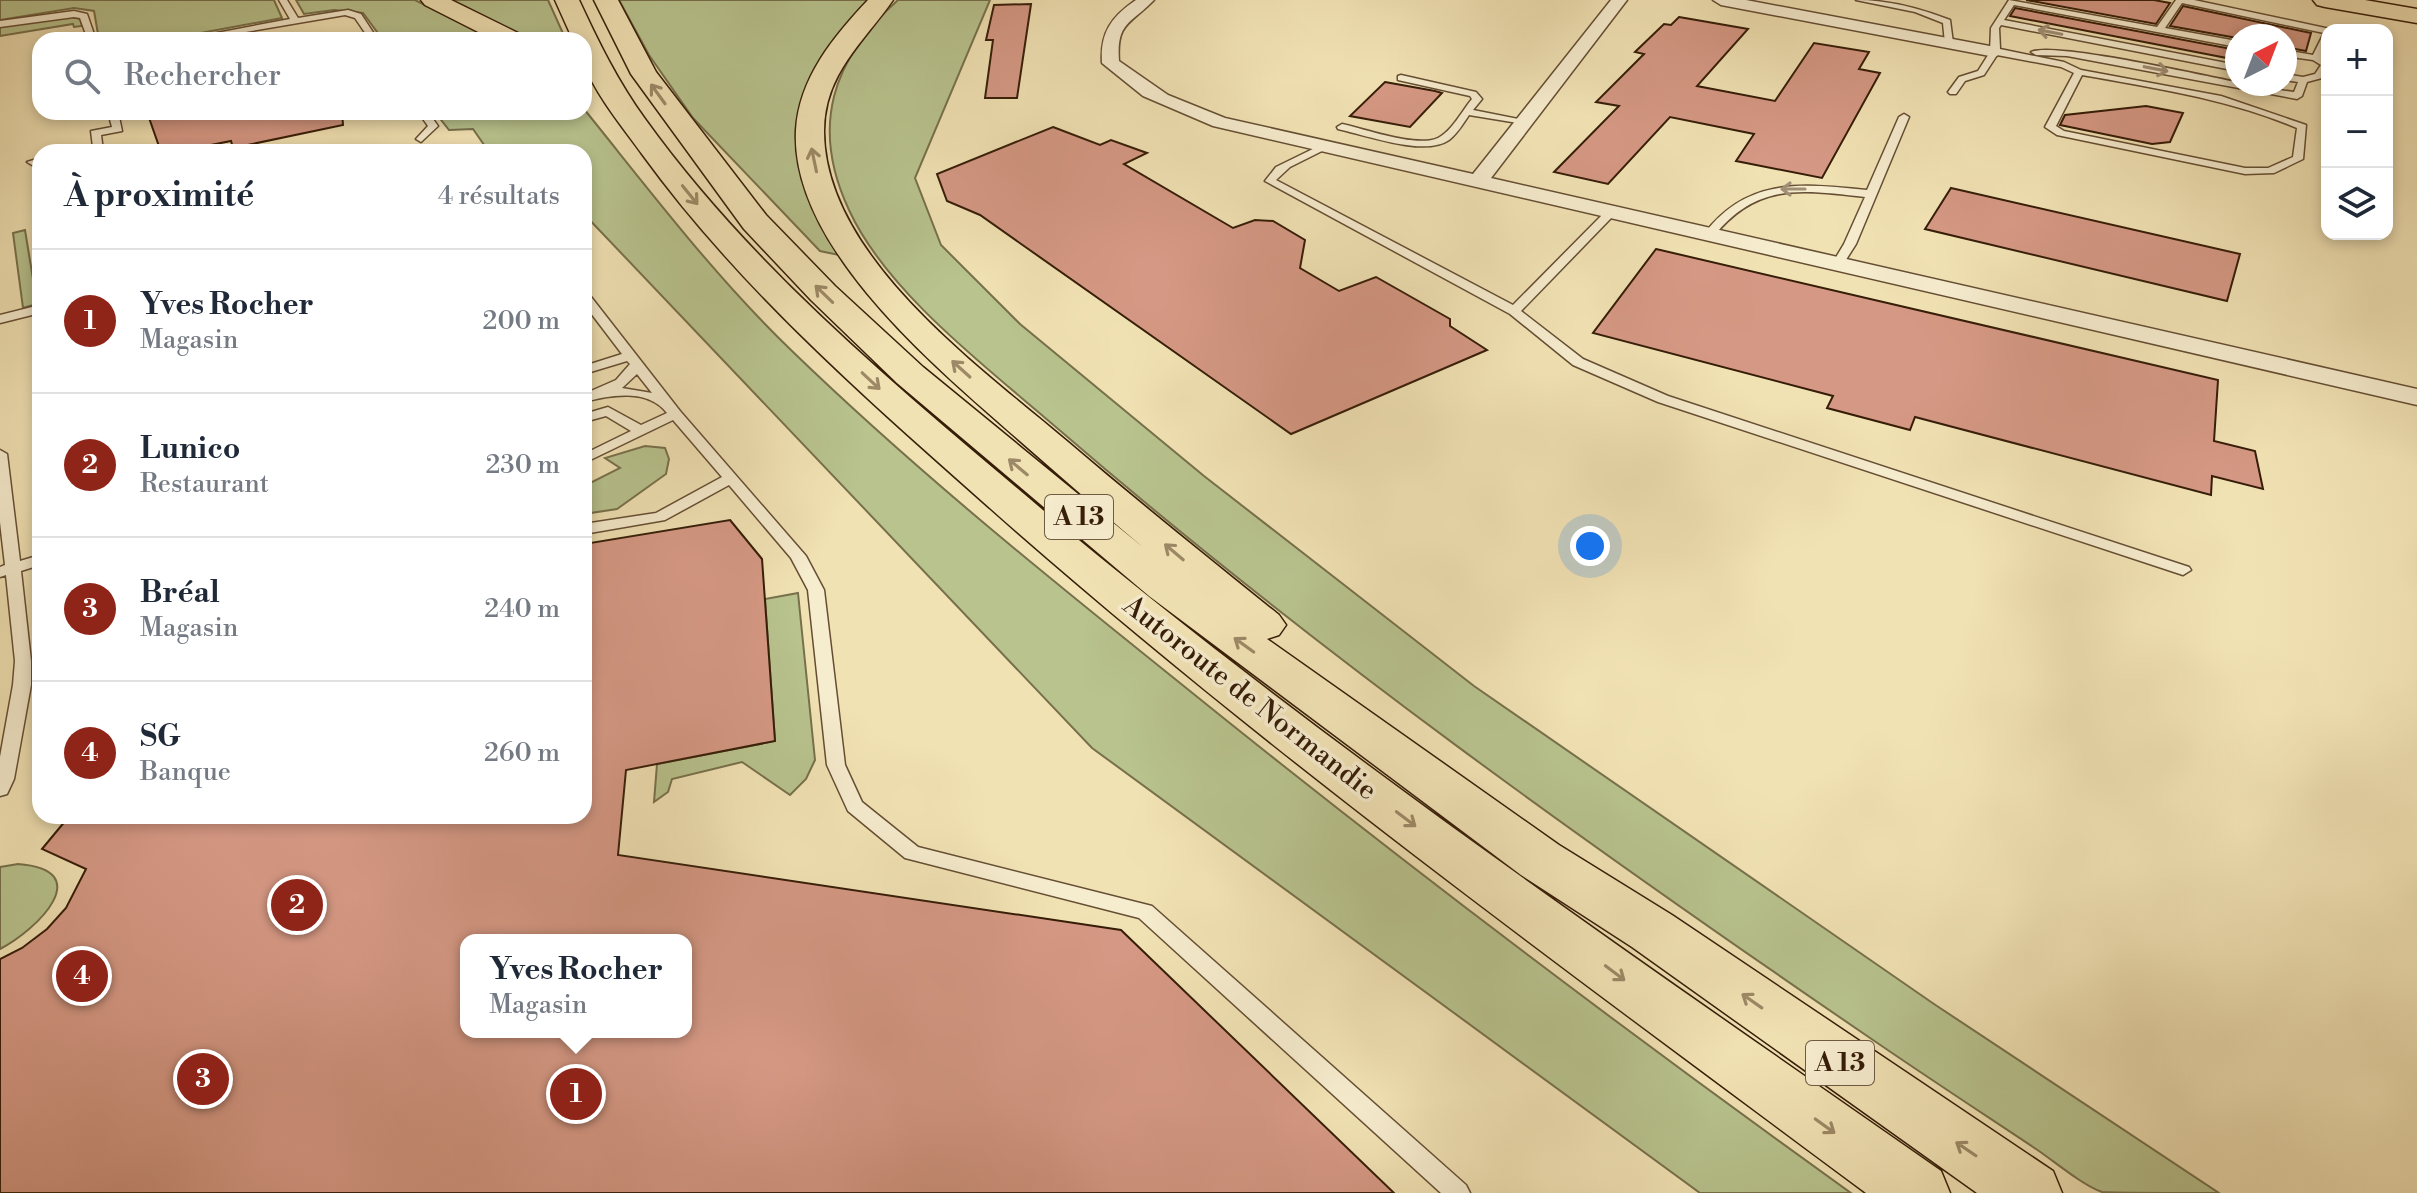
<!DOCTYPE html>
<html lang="fr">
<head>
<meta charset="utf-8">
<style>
	:root { --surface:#fff; --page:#f6f6f7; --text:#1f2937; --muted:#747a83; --line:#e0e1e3; --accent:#8f2418 }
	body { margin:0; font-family:"Libre Bodoni",serif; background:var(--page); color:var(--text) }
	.controls { position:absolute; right:24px; top:24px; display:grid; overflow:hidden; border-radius:16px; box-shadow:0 4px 12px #0003 }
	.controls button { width:72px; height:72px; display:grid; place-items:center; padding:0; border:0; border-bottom:2px solid var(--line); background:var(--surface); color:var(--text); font:40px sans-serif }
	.compass { position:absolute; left:2225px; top:24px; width:72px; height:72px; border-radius:50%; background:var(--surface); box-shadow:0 4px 12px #0003; rotate:42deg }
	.you { position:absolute; left:1590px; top:546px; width:28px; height:28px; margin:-20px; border:6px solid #fff; border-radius:50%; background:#1a73e8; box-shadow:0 0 0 12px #1a73e833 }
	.badge { display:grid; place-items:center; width:52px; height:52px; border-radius:50%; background:var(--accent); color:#fff; font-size:26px; font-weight:700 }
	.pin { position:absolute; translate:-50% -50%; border:4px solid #fff; box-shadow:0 2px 8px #0006 }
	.popup { position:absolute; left:460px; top:934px; width:232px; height:104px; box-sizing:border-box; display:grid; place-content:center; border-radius:16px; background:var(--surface); filter:drop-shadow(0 2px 6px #0005); font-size:26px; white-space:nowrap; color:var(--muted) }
	.popup b { font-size:30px; color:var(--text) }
	.popup::after { content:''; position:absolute; left:50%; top:100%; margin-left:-16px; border:16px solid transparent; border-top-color:var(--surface) }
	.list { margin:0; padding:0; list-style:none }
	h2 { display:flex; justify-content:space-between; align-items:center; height:104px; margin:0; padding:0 32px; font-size:34px }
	h2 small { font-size:26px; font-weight:400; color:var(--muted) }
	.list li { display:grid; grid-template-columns:52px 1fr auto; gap:24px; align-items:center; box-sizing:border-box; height:144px; padding:0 32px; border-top:2px solid var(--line) }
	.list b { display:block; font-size:30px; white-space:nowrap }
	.list p { margin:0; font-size:26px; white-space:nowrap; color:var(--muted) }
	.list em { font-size:26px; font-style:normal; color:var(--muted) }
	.icon { flex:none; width:44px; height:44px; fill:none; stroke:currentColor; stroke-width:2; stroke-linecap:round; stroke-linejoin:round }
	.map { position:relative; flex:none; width:2417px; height:1193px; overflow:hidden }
	.search { position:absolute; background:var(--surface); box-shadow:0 4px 12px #0003; left:32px; top:32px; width:560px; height:88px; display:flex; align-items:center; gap:20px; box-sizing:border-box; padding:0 28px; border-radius:24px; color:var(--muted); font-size:30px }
	.panel { position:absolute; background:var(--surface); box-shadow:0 4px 12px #0003; left:32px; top:144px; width:560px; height:680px; border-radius:24px }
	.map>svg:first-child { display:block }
	.green { fill:#b8c38e; stroke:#77704b; stroke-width:2 }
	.building { fill:#d59884; stroke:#361d08; stroke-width:2; fill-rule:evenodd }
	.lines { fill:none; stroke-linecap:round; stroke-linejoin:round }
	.service-casing { stroke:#654e33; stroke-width:3 }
	.minor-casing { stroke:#654e33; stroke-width:3 }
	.primary-casing { stroke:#361d08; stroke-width:3 }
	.motorway-casing { stroke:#361d08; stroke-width:3 }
	.service { fill:#f6ecce; fill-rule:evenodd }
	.minor { fill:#f6ecce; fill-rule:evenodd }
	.primary { fill:#f1e2b4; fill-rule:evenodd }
	.motorway { fill:#f1e2b4; fill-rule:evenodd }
	.oneway { stroke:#a08f75 }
	.oneway2 { stroke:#9d8967 }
	.labels { text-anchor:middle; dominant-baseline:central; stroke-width:7; stroke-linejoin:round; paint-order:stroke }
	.shield { fill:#f6ecce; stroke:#705b43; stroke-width:2 }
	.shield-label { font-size:26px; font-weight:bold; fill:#361d08 }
	.street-label { font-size:28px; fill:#361d08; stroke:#f6ecce }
</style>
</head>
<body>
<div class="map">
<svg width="2417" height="1193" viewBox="0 0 2417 1193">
	<rect width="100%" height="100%" fill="#f1e2b4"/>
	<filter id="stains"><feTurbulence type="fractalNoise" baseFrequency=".0025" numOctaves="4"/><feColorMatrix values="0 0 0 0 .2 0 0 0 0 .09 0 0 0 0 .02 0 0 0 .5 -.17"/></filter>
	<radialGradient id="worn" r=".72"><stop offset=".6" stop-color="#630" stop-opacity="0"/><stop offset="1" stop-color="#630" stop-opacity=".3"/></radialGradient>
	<path class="green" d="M0,0H274L282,18L163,40H99L94,11L74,8L0,20Z
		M296,0H415L496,40H383L363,13L334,10L304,14Z
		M449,0H548L566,40H528Z
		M619,0H869L812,78L839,255L820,251L693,118L649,55Z
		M898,0H990L915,178L941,245L1020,324L1204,476L1474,686L1934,1004L2219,1193C2196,1193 2118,1193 2102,1192C2082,1185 2054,1161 2036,1149C1982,1113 1927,1077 1873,1040C1592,848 1315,651 1057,428C989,369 887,293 849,210C810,127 832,59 898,0Z
		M72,17L80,19L82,26L74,27L73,24L0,36V26Z
		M584,109C651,192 715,277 792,351C913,468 1044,574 1175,679C1395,857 1621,1028 1851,1193H1700L1092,748L584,214V152H489L473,129L449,130L435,112H584Z
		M25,230L34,285L40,284V303L23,308L13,233Z
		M645,446L665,448L669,459L666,474L617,509L584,514V486L620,468L605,458Z
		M798,593L815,760L806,779L790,795L742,762L672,779L668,792L654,802L657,764L775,741L765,599Z
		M18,864C98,870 37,930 0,949V867Z"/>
	<path class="building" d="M2026,0H2154L2170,3L2156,24Z
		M1031,4L1017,98H985L993,40H986L994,5Z
		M2183,6L2311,33L2306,51L2285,47V36L2237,38L2170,26Z
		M2015,8L2237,50V60L2010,16Z
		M1679,17L1748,29L1697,86L1775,101L1814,43L1869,52L1859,69L1880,73L1822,178L1736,161L1754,134L1670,117L1608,184L1554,172L1619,106L1596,102L1644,54L1635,52L1664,24L1671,25Z
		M1385,82L1435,91L1442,93L1410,127L1350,116Z
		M2146,106L2183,113L2170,142L2152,144L2060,125L2065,115Z
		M147,112H342L343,125L233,148L231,141L176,152H161Z
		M1053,127L1100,145L1111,140L1147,153L1124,164L1233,228L1255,220L1273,221L1305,240L1300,268L1339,291L1376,277L1450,319V326L1487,350L1291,434L980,215L947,201L937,174Z
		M1951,188L2240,254L2227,301L1925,229Z
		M1656,249L2218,380L2214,441L2255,451L2263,489L2212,476L2211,495L1915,417L1910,430L1827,408L1833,396L1593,333Z
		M730,520L762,559L775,741L626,770L618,855L1121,930L1394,1193H0V959L22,948L47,929L66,908L86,869L42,849L66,820L87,816H584V544ZM466,940H686V1032H466Z"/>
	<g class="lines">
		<g class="service-casing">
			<path id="service" d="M279,0H287L298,18L348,10L361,14L378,40H370L355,18L345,15L199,40H180L290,19Z
				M1856,0C1889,0 1919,8 1950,20L1953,43L1949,46L1945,43L1943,23L1915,12Z
				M2009,0L2157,27L2176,0H2194L2330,29L2327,30V44L2321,57L2327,61V70L2322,78L2307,82L2302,96L2297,99L2067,56L2036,55L2031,52C2052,41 2204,76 2237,82V84L2294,92L2298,82L2285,80V74L2303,77L2315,74L2321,65L2313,60L2285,56V50L2313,55L2324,33L2182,3L2165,28L2237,41V47L2014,5L2004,20L2237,65V71L2001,25L1999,28L2000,49L2064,62L2081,70L2221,96L2306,125L2303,159L2274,173L2245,174L2057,135L2045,127L2074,73L2061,67L1997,55L1984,75L1965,81L1956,94H1950L1948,92L1959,77L1978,71L1990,52L1991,28ZM2082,75C2155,88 2228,99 2297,128L2293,157L2268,168H2245L2064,131L2056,126Z
				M74,11L87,14L96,40H88L80,18L74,17L0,27V21Z
				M1401,75L1476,92L1482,99L1473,110L1529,121L1524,124L1469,115C1463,124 1457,134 1449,140C1425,157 1365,135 1338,129L1337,127L1342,124C1365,129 1417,148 1438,138C1452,131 1462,111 1472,99L1470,96L1398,80V76Z
				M108,112H118L122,131L101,135L103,151L78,152L93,147L91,131L112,127Z
				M418,112H428L438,126L421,142L416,139L428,126Z
				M1904,114L1909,117L1856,244L1842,266L1838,268L1832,264L1844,244L1865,197C1802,190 1757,182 1714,236L1704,234C1748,176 1803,184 1867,190L1899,117Z
				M1321,145L1330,147L1290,167L1276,180L1513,305L1607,210H1615V214L1521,311L1583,359L1668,396L2189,567L2191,570L2183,575L2177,573L1658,402L1573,365L1510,314L1265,181L1276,167Z
				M40,158V164L32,165L27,162Z
				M584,292L588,293L680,411L806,556L824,590L845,765L862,802L918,847L1152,906L1466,1185L1470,1193H1441L1139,918L905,858L848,811L827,765L808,590L791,558L729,485L665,520L584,534V524L656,513L722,477L673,420L584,463V454L631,431L606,416L584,422V414L608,407L641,425L667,413C648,388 610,395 584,402V394L616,380L630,364L627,361L584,374V366L622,354L584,304ZM637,374L652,393L622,388Z
				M40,305V313L0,323V315Z
				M0,450L7,454L20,561L40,555V565L21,571L31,661V685L14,779L7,794L0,796V757L13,685L15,661L6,575L0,577V567L5,565L0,522Z"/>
		</g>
		<g class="minor-casing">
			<path id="minor" d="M1136,0H1154C1131,24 1116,22 1119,61L1168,95L1225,118L1473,174L1611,0H1627L1491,178L2417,389V405L1213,126L1143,96L1102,63C1100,33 1111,17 1136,0Z
				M1713,0H1746L1995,47L2003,52L1995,57L1721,5Z"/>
		</g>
		<g class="primary-casing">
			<path id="primary" d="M2313,0H2365L2417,9V23L2325,7L2317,5Z"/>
		</g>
		<g class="motorway-casing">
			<path id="motorway" d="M421,0H451L522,35L525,40H494L425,5Z
				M555,0H579C598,41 618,82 645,119C744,257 876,369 1005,478C1300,730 1623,949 1941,1171L1950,1193H1866C1569,972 1268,754 991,509C867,399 740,289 642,154C624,129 596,95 585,66C583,58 584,48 584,40H573Z
				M594,0H618L656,72L766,215L835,286L923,367L1144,548C1102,513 1061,477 1020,441C939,370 790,248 796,130C799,78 834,36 868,0H893C863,43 824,74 824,131C824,257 981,368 1068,442C1137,501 1208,558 1279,615L1286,625L1279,635L1267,639L1559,845L1672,915L2053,1171L2062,1193H1977L1632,947L1521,875L1149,596L897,383L811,300L744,229L631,74Z"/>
		</g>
		<use href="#service" class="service"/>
		<use href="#minor" class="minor"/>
		<use href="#primary" class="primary"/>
		<use href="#motorway" class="motorway"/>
	</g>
	<defs><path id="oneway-shaft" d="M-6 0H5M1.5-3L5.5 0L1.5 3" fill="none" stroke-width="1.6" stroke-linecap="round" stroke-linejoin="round" transform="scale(2)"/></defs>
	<g class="oneway">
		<use href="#oneway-shaft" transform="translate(2050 32) rotate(-169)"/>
		<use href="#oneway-shaft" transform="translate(2156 69) rotate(11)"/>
		<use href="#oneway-shaft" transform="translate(1793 189) rotate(180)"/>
	</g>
	<g class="oneway2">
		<use href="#oneway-shaft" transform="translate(658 94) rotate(-126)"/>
		<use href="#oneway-shaft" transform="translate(814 160) rotate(-102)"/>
		<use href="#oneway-shaft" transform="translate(690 195) rotate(51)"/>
		<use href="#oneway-shaft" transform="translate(824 294) rotate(-136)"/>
		<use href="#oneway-shaft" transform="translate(961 369) rotate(-138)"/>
		<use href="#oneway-shaft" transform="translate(871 381) rotate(43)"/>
		<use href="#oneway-shaft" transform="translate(1018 467) rotate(-140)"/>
		<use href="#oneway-shaft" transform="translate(1174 552) rotate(-140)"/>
		<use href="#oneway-shaft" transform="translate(1244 645) rotate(-144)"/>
		<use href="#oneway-shaft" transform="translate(1406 819) rotate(37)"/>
		<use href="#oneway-shaft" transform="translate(1615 973) rotate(37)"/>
		<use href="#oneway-shaft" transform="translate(1752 1001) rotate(-145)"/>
		<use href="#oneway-shaft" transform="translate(1825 1126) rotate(36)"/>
		<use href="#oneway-shaft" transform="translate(1966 1149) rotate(-146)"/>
	</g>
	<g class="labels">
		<g class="shield">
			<rect x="1045" y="495" width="68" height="44" rx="6"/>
			<rect x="1806" y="1041" width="68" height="44" rx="6"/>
		</g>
		<g class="shield-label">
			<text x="1079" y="517">A 13</text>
			<text x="1840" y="1063">A 13</text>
		</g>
		<g class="street-label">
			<text transform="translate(1250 698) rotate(38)">Autoroute de Normandie</text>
		</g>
	</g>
	<rect width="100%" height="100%" filter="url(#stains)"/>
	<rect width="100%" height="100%" fill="url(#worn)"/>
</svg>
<div class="controls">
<button>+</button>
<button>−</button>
<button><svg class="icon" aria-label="layers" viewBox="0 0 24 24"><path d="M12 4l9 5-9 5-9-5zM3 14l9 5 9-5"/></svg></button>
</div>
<svg class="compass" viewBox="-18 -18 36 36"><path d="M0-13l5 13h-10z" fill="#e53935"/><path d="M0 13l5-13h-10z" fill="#747a83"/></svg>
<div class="you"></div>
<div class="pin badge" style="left:576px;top:1094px">1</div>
<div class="popup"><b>Yves Rocher</b>Magasin</div>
<div class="pin badge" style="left:297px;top:905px">2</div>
<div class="pin badge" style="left:203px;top:1079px">3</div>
<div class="pin badge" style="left:82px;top:976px">4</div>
<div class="search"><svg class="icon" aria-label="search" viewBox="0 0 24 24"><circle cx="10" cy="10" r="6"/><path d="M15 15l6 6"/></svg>Rechercher</div>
<section class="panel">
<h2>À proximité<small>4 résultats</small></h2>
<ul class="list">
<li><span class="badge">1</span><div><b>Yves Rocher</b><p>Magasin</p></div><em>200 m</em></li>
<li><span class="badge">2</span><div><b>Lunico</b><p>Restaurant</p></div><em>230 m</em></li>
<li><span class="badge">3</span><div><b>Bréal</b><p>Magasin</p></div><em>240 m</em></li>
<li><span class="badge">4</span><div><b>SG</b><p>Banque</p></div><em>260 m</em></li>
</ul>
</section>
</div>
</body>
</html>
